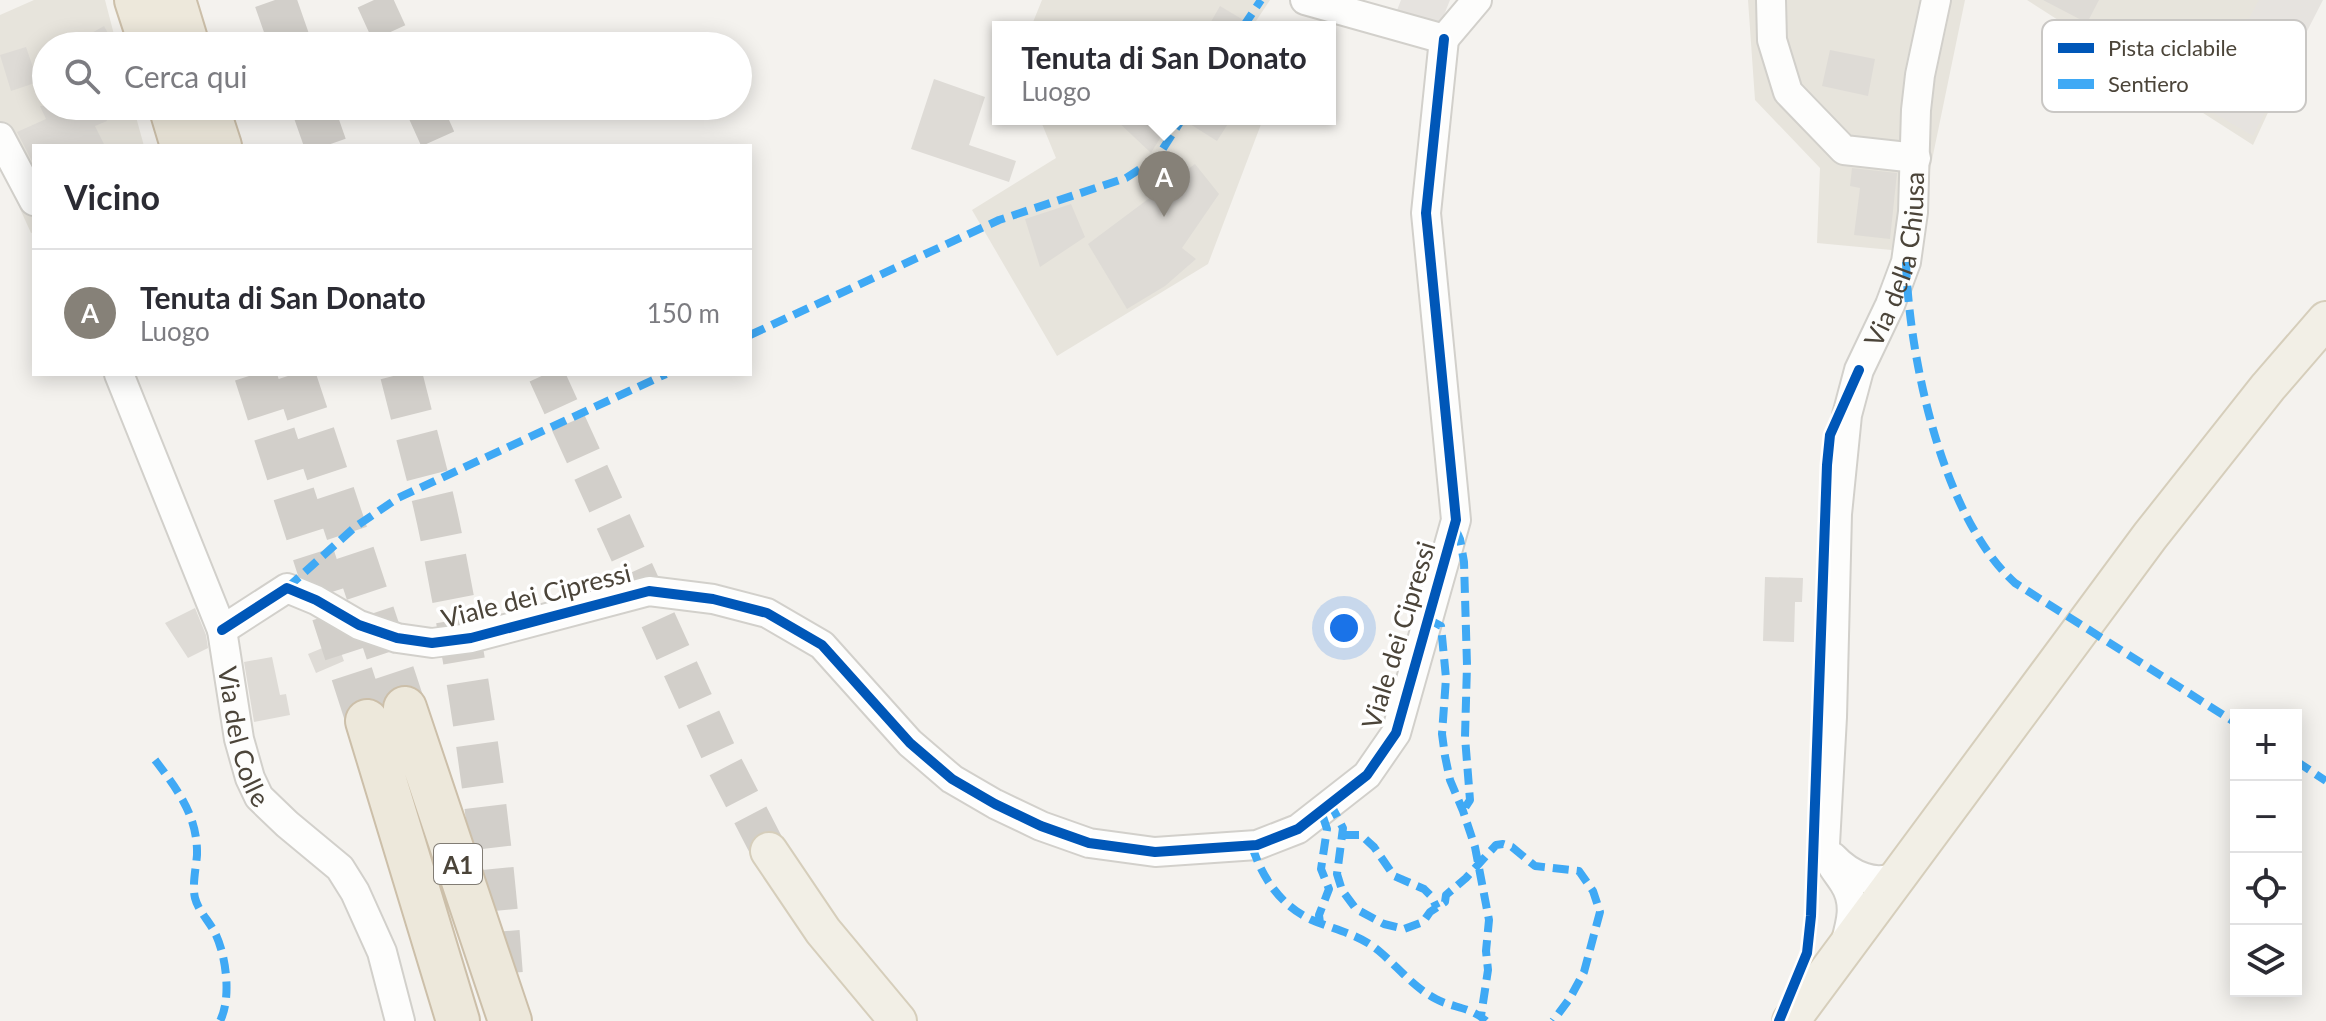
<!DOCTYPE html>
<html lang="it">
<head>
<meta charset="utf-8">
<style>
	:root { --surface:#fff; --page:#f7f7f7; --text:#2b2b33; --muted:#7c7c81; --line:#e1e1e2; --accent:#868178 }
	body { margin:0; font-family:Lato,sans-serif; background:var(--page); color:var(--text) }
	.controls { position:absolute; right:24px; bottom:24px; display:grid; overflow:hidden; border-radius:0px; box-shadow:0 4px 20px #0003 }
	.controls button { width:72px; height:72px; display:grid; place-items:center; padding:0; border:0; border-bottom:2px solid var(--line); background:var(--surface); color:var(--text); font:40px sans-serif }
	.you { position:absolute; left:1344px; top:628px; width:28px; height:28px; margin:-20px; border:6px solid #fff; border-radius:50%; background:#1a73e8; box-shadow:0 0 0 12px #1a73e833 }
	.badge { display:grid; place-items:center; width:52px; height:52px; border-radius:50%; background:var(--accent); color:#fff; font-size:26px; font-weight:700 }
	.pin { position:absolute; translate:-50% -66px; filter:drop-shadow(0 2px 4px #0008) }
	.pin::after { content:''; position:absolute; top:42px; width:28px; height:24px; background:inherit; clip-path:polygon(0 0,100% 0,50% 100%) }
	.popup { position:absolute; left:992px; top:21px; width:344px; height:104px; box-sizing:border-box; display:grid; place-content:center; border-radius:0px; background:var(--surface); filter:drop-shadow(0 2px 6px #0005); font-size:26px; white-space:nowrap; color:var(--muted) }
	.popup b { font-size:30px; color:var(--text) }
	.popup::after { content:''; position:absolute; left:50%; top:100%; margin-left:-16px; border:16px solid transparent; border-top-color:var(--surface) }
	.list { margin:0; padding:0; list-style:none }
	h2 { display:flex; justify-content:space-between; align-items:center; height:104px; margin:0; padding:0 32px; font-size:34px }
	h2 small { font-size:26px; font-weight:400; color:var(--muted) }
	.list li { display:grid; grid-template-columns:52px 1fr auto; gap:24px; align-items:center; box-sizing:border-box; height:128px; padding:0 32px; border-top:2px solid var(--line) }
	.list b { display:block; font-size:30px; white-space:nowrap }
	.list p { margin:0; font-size:26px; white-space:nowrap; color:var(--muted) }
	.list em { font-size:26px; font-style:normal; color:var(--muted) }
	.icon { flex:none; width:44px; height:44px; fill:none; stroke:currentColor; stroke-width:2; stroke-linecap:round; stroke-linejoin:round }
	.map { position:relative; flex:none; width:2326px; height:1021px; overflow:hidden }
	.search { position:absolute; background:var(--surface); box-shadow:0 4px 20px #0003; left:32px; top:32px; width:720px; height:88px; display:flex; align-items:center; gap:20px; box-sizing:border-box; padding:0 28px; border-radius:44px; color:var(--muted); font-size:30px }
	.panel { position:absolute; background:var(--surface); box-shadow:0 4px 20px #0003; left:32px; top:144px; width:720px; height:232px; border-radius:0px }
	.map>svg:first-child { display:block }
	.residential { fill:#e7e4dc }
	.parking { fill:#e6e3df }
	.building { fill:#dedbd6 }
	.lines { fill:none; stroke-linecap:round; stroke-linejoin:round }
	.major-tunnel { stroke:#d2cfca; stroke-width:36; stroke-dasharray:36 18; stroke-linecap:butt }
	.highway-tunnel { stroke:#d2cfca; stroke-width:42; stroke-dasharray:42 21; stroke-linecap:butt }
	.minor-casing { stroke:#d2d0cb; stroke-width:32 }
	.major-casing { stroke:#d6cebb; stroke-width:40 }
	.highway-casing { stroke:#ccbfa9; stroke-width:46 }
	.minor { stroke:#fdfdfc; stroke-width:28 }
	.major { stroke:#f2efe6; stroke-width:36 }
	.highway { stroke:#ede8db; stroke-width:42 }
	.quiet { stroke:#3fa9f5; stroke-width:8; stroke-dasharray:16 8; stroke-linecap:butt }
	.cycleway-casing { stroke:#fff; stroke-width:15 }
	.cycleway { stroke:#0057b8; stroke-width:10 }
	.labels { text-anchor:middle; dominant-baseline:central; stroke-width:7; stroke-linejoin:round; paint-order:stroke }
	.shield { fill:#fff; stroke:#817c74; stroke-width:2 }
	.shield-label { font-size:24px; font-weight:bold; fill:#4b4439 }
	.street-label { font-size:26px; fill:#4b4439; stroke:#fff }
	.key { fill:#fff; stroke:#c9c7c4; stroke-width:2 }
	.key-label { font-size:22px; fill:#4b4439 }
</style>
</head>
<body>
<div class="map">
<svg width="2326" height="1021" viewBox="0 0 2326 1021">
	<rect width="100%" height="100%" fill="#f4f2ee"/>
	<path class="residential" d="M34,0H105L117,46H46V106H133L144,146H34V232L31,233L0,165V15Z
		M1042,0H1270L1252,27H1031Z
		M1748,0H1965L1913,252L1817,243L1820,168L1755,100Z
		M2027,0H2320L2253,145Z
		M1040,119H1263L1208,264L1057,356L972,210L1056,158Z"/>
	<path class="parking" d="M1401,0H1450L1438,30L1396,13Z
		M2259,0H2323L2253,136L2202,106Z"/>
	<path class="building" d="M2043,0H2099L2087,23Z
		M1220,6L1255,27H1208Z
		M104,26L115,46H69Z
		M26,47L38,82L11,91L0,55Z
		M1830,50L1875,59L1868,96L1822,86Z
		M934,79L985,97L969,145L1016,161L1009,182L911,149Z
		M40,106H101L107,121L95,126L105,146H34V165L17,132L46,119Z
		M1115,119H1161L1167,127L1151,153Z
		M1182,119H1231L1217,141Z
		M1195,164L1219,194L1182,248L1196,259L1165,286L1127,309L1088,244Z
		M1852,168L1897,173L1890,239L1854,235L1860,188L1850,186Z
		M1071,204L1085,237L1040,267L1025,219Z
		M1765,577L1803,578L1802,602H1795L1794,642L1763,641Z
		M195,608L206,635L208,648L188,658L165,623Z
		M337,642L344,661L316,673L308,654Z
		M272,657L280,695L286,694L290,715L254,722L244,662Z"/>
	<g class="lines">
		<path class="major-tunnel" d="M374,0L395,46
			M423,106L441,146
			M546,374L722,760L769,851"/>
		<path class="highway-tunnel" d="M275,0L291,46
			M312,106L326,146
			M255,374L367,721
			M294,374L405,708
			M401,374C415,431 432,488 443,546C471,688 492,831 502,976"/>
		<g class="minor-casing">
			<g id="minor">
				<path d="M1305,0L1444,39L1477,0"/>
				<path d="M1771,0L1772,40L1788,92L1844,150L1916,158"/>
				<path d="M0,137L34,201"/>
				<path id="s1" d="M119,374L222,630L239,739L250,778L259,797L287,824L340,868L355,892L382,952L400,1021"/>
				<path d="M222,630L287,588L316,600L359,625L397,638L432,643L471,638L649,591L713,599L767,613L822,645L910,743L952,779L995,804L1041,826L1089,843L1155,852L1257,845L1298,829L1367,775L1396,733L1456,520L1426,213L1444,39"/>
				<path d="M1833,857C1849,874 1877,889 1899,874"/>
				<path id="s2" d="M1845,944C1851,923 1857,903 1844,883C1835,869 1826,861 1825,844L1832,717L1837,514L1847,415L1859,370L1890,305L1906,262L1913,212L1916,110L1920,75L1936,0"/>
			</g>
		</g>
		<g class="major-casing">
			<path id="major" d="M769,851L823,931L898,1021
				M1791,1021L2150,536L2268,387L2326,320"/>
		</g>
		<g class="highway-casing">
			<path id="highway" d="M136,0L151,46
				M174,0L188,46
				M170,106L182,146
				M207,106L220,146
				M405,708L510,1021
				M367,721L458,1021"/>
		</g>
		<use href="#minor" class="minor"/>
		<use href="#major" class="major"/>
		<use href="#highway" class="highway"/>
		<path class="quiet" d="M1243,27L1261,0
			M1906,262C1909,357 1942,517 2015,583L2236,723
			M750,335L999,220L1126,178L1157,158L1182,119
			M1456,530L1460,539L1464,562L1467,665L1465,737L1470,800L1463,811
			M287,588L355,527L398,498L666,374
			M1428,619L1441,626L1446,678L1442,734L1445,756L1450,780L1463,811L1475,847L1489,920L1486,951L1488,970L1481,1016
			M155,760C177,789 198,816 197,855C196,868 192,885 195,898C198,910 208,920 214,931C226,953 232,998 220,1021
			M2296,761L2326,781
			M1330,803L1343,828L1337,874L1342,890L1356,909L1384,924L1404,929L1423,922L1430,912L1445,902L1446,895L1466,878L1496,845L1503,844L1512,847L1535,866L1579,871L1593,891L1600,912L1584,972L1570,998L1553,1021
			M1343,835H1361L1374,847L1394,876L1424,889L1431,896L1437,908
			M1252,846C1262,878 1281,906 1312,920C1335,930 1359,934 1379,951C1398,967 1413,987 1436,999C1453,1008 1471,1007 1486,1021
			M1320,923L1319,915L1329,889L1321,869L1327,829L1321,811"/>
		<g class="cycleway-casing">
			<path id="cycleway" d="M222,630L287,588L316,600L359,625L397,638L432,643L471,638L649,591L713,599L767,613L822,645L910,743L952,779L995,804L1041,826L1089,843L1155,852L1257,845L1298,829L1367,775L1396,733L1456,520L1426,213L1444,39
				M1779,1021L1807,953L1811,916L1827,465L1830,435L1859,370"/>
		</g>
		<use href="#cycleway" class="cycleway"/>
	</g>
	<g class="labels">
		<rect class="shield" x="434" y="844" width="48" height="40" rx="6"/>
		<g class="shield-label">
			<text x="458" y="864">A1</text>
		</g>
		<g class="street-label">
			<text stroke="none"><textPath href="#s2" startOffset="702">Via della Chiusa</textPath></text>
			<text transform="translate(536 595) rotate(-14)">Viale dei Cipressi</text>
			<text transform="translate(1398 635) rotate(-73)">Viale dei Cipressi</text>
			<text stroke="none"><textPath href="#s1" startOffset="384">Via del Colle</textPath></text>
		</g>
	</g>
	<rect x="2042" y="20" width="264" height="92" rx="12" class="key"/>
	<rect x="2058" y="43" width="36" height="10" fill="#0057b8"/>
	<rect x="2058" y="79" width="36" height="10" fill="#3fa9f5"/>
	<g class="key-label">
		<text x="2108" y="56">Pista ciclabile</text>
		<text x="2108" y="92">Sentiero</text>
	</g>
</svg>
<div class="controls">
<button>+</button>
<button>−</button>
<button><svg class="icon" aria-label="locate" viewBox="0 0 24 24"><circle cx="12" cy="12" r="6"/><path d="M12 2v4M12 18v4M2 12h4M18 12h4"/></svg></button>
<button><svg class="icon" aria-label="layers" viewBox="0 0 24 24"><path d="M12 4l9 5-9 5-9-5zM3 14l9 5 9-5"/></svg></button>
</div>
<div class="you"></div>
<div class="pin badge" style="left:1164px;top:217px">A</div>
<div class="popup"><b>Tenuta di San Donato</b>Luogo</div>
<div class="search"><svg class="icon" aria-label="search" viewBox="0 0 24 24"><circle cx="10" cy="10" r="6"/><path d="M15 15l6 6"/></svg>Cerca qui</div>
<section class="panel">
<h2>Vicino<small></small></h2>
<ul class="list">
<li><span class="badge">A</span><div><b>Tenuta di San Donato</b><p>Luogo</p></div><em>150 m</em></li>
</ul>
</section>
</div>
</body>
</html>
